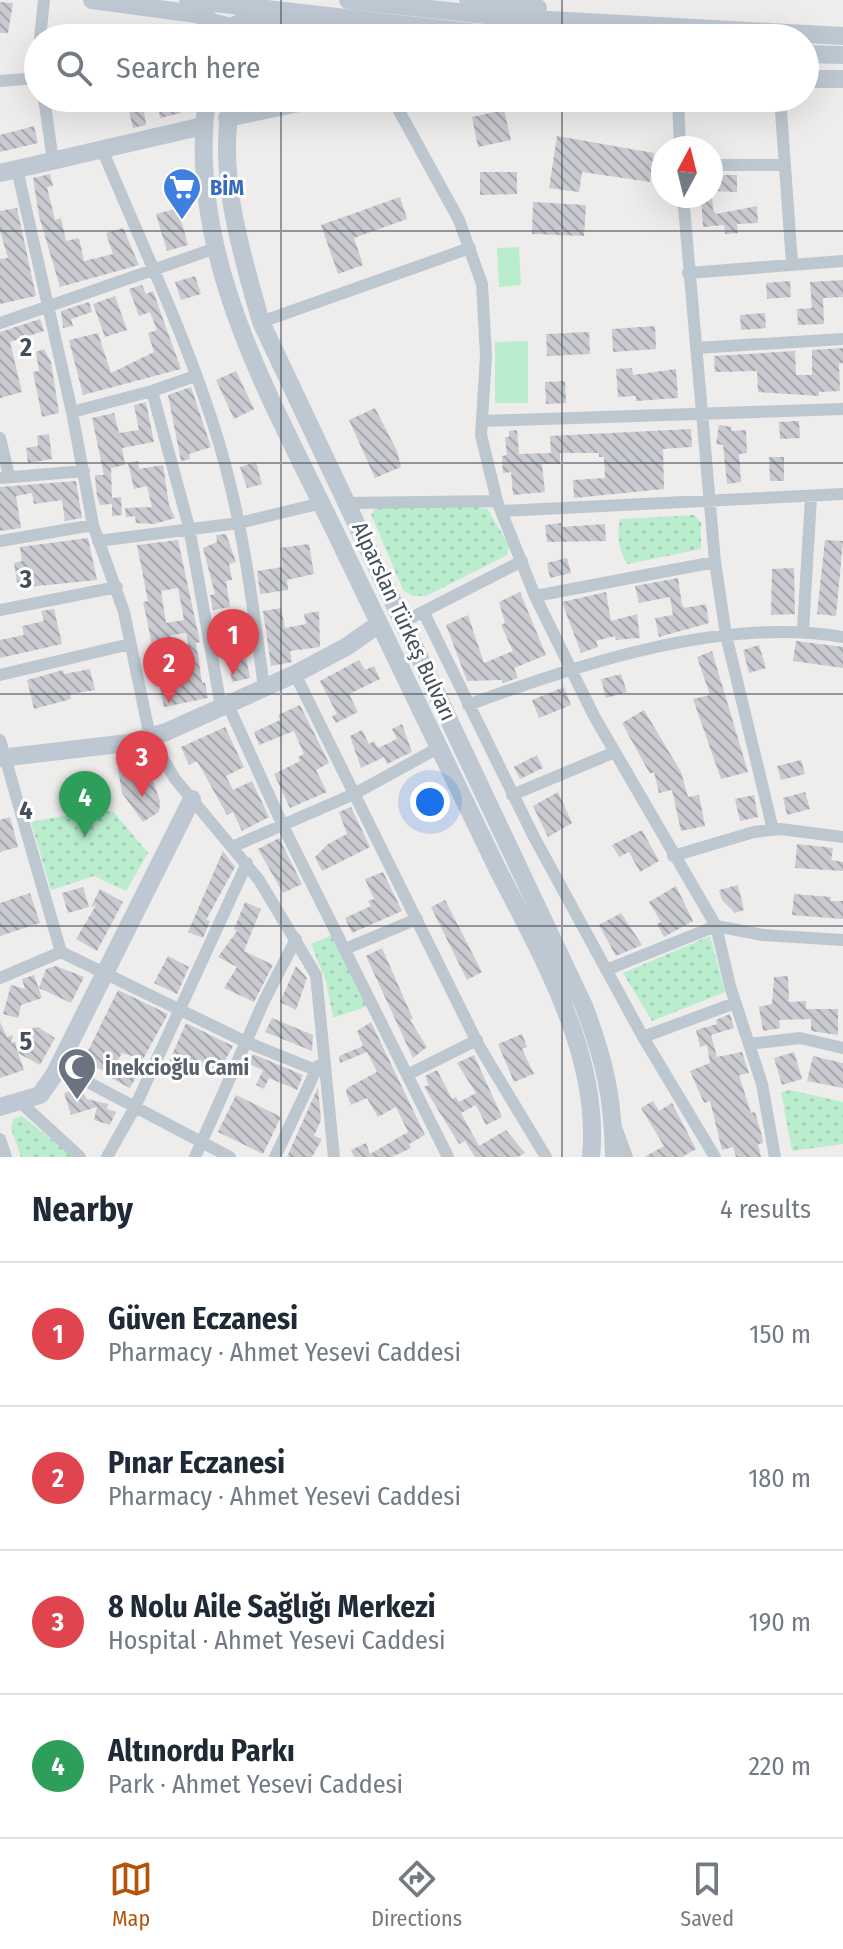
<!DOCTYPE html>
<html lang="en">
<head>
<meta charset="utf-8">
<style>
	:root { --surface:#fff; --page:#f2f2f3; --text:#1f2937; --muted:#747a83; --line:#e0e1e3; --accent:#b45309 }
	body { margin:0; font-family:"Fira Sans Condensed",sans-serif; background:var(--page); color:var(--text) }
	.compass { position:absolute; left:651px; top:136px; width:72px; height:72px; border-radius:50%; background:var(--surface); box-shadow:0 8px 32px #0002; rotate:7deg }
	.you { position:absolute; left:430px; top:802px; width:28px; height:28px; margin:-20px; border:6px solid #fff; border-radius:50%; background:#1a73e8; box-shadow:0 0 0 12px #1a73e833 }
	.badge { display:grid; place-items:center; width:52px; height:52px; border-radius:50%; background:var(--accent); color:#fff; font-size:26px; font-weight:700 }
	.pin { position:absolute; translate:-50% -66px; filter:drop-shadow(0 2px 4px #0008) }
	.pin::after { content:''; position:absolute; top:42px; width:28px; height:24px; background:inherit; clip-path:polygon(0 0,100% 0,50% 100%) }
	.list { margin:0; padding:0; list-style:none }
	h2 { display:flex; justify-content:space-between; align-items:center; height:104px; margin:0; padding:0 32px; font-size:34px }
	h2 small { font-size:26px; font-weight:400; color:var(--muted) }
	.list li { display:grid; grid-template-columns:52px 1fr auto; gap:24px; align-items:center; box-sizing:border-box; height:144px; padding:0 32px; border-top:2px solid var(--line) }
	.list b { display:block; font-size:30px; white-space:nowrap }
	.list p { margin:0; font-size:26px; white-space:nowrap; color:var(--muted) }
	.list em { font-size:26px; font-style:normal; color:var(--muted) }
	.icon { flex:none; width:44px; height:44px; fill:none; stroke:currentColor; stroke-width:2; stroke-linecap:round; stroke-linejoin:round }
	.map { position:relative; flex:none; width:843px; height:1157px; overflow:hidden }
	.search { position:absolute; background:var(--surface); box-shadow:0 8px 32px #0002; left:24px; right:24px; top:24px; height:88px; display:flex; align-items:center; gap:20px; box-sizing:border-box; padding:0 28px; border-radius:44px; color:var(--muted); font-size:30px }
	.sheet { height:680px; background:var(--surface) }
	nav { display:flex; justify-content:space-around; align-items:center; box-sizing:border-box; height:112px; border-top:2px solid var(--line); background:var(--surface); font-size:22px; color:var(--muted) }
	nav a { display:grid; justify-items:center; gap:4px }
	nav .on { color:var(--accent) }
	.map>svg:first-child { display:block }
	.park { fill:url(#park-dots) }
	.pitch { fill:#baedce }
	.building { fill:url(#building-back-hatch); fill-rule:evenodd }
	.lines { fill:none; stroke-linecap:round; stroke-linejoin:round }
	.street { stroke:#bdc7cf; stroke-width:12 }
	.secondary { stroke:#bdc8d3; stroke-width:18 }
	.secondary-bridge { stroke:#bdc8d3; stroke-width:18 }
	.grid { fill:none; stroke:#454f59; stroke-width:2; stroke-opacity:0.55 }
	.labels { text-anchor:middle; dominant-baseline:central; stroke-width:6; stroke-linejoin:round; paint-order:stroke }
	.shop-label { font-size:22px; font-weight:bold; fill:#366cbe; stroke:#fff; text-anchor:start }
	.street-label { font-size:22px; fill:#454f59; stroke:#fff }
	.worship-label { font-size:22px; font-weight:bold; fill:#5b616d; stroke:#fff; text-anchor:start }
	.grid-label { font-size:26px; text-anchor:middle; font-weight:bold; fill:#454f59; stroke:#fff; stroke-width:6; stroke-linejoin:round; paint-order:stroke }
</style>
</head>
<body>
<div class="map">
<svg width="843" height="1157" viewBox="0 0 843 1157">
	<defs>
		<pattern id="park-dots" width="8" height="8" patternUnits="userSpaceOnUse" patternTransform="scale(2)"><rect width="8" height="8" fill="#baedce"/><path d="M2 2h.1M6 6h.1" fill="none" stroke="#a1cdb3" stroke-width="1.8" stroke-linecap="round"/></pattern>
		<pattern id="building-back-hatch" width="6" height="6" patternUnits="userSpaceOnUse" patternTransform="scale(2)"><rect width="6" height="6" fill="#c9cbd1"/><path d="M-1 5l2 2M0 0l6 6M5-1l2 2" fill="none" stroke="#a5a7ad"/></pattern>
	</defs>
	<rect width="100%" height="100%" fill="#efecec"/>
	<path class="park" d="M392,500L487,508L509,545L507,555L426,596H413L403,590L371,514L380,503Z
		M694,515L701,522V549L628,564C620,555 615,530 621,519Z
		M95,810L114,812L148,853L126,891L94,876L51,890L31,822Z
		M332,935L368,1006L333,1018L326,981L311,944Z
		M710,936L725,992L652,1021L623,973Z
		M790,1090L843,1102V1144L792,1151L781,1092Z
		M22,1116L74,1157H21L11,1128L13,1119Z"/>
	<path class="pitch" d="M519,247L521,285L499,287L497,248Z
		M528,341V403H495V342Z"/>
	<path class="building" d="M0,2L13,3L8,33H0Z
		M126,98H142L146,125L133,128Z
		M157,98H180L181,113L160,118Z
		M504,110L511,140L478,147L472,117Z
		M34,126L38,143L0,152V135Z
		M557,136L654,153L650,182L582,172L579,192L549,188Z
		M480,172H517V194L480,195Z
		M50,174L53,186L47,187L55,220L61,218L66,241L79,238L84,261L113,254L106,233L123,228L139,265L60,287L39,216L33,178Z
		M717,175H737V192L711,191V177Z
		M701,196H712L713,210L716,214L757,206L758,223L737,224L738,233L725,234L724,225L703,227Z
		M400,197L407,219L354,238L363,265L338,274L321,225Z
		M533,202L586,205L584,236L532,234Z
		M17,208L36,296L0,304V259L8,258L0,231V211Z
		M178,208L188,245L167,251L156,214Z
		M195,276L201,294L181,300L175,282Z
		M843,280V297L823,298L824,324L798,325L797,309L812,308L810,282Z
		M790,281L791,297L767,299L766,283Z
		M142,285L146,294L153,291L181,369L83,395L69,340L98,333L111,373L154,352L148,333L157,330L150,312L139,316L129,289Z
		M115,296L127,330L105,337L93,304Z
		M89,302L92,312L71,319L73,326L63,328L61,311Z
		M765,313L766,328L741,330L740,315Z
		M40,319L44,331L10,342L22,392L0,398V332Z
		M655,326L656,349L613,352L612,329Z
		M589,332L590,354L547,356L546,334Z
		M843,348V363L839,364L840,391L819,392V396L758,392L757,371L715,372L714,356L795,351L796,375H812V350Z
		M44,349L51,362L59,413L42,417L33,372L39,371L36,352Z
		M632,368L633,375L676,369L678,398L636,401V396L618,397L616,369Z
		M236,371L254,409L234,419L216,380Z
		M565,381L566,403L546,404L545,382Z
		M191,387L211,447L189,454L190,459L181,461L168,395Z
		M146,402L154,442L122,448L125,465L111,468L112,498L121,497L122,515L112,516V504L100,505L97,497L95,475H104L92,418L114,413L119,433L139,430L134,405Z
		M375,408L397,451L401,467L375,478L349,420Z
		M799,421L800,438L780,439L779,422Z
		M719,425L732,427L731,431L746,430L747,453L739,454L741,482L727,484L723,445L716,444Z
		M691,429L692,447L663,449L664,489L574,498L573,480L605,478L604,457H599V453H560V464H542L545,492L513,495L511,472L503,473L502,456L507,455L505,437H509V431L517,430L519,454L551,453L550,436Z
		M49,434L52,459L28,463L26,448L38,446L37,436Z
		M769,457H784V481H770Z
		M138,461L139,469L163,465L169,505L175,518L154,524L136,523L135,516L126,517L125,508L152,507L147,486L134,489L128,463Z
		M256,462L262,484L247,488L240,467Z
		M76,481L82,518L65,521L62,500L34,504L32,493L16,496L21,528L0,531V487Z
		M561,523V527L605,524L606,541L547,542L545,525Z
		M226,534L236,562L229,564L232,580L226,581L230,607L213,610L210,595L215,594L203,548L217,542L216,535Z
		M88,538L97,580L18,588L14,563L22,561L20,547Z
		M178,540L200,642L196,643L202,683L205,682L208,698L164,707L147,620L143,602L148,601L137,545ZM178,588L184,620L166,623L161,591ZM186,633L190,654L174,656L171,635Z
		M825,540L843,541L836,616L817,614Z
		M309,544L314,574L287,580L288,590L260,594L257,571L283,567L280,548Z
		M567,558L571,573L550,578L547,563Z
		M794,568L795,614L771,615L772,569Z
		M678,578L682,605L685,608L706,604L709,623L659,637L655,618L673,615L670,597L639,603L635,586Z
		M520,592L546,655L514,668L518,678L503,683L502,680L467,681L446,625L468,615L484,663L508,653L513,651L501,625L505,623L499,602Z
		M606,592L611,621L637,614L640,638L616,640L615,636L596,641L598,647L581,653L562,602Z
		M281,608L285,628L306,624L304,614L319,611L320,647L290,651L292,662L271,666L263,611Z
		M54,609L62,644L0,658V640L24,635L22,626L44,621L41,611Z
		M242,637L250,678L232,682L224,640Z
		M796,641L843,647V668L793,661Z
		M759,645L766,668L749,673L743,650Z
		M712,651L748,772L721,779L693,699L710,695L697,657Z
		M359,660L365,670L374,666L380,679L349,694L358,712L336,723L332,716L337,714L320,681Z
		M90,669L95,690L70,694L71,699L34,709L27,680L63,670L64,674Z
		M621,674L627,692L606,698L601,679Z
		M564,687L571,705L539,718L532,700Z
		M300,705L329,763L316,770L327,792L290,808L274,774L300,761L298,757L304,754L294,731L259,745L254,732L280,720L278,715Z
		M644,710L681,772L688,797L699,795L705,826L681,831L672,790L659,793L654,772L650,774L622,723Z
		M402,724L412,752L387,764L384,757L361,768L350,736L362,730L369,744L374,741L378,748L397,739L392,729Z
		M225,727L244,767L226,776L233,790L252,781L269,817L242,831L233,812L227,815L197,761L189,765L181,747Z
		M537,755L543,768L520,779L514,767Z
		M801,760L805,774L781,780L777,766Z
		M142,765L149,770L160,801L159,812L143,822L122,793L118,768Z
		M558,792L572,823L548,837L533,806Z
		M805,792L810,809L787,815L783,798Z
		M754,795L758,817L740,821L735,799Z
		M351,807L370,847L322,871L315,857L328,844L347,834L339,812Z
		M10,817L18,847L0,852V820Z
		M642,830L659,861L640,872L629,852L619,857L612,845Z
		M279,838L302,884L283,893L258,849Z
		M797,844L833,848L831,860L843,862V871L795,868Z
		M223,851L235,867L206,920L210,921L203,938L188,932Z
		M383,872L402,911L352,933L345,918L371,906L368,901L374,899L365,879Z
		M738,885L744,910L735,913L722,900L719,890Z
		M676,886L693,921L664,937L657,924L661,922L649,902Z
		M83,887L89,907L68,913L62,893Z
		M100,889L123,902L97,951L76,939L96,905L91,907Z
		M30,893L40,923L0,936V903Z
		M794,894L831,897L830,901H843V919L792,915Z
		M445,900L482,972L467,980L431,907Z
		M245,902L261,909L244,951L273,965L254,1002L224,988L237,967L218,957L237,931L234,929Z
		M621,913L642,945L616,956L599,925Z
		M382,948L413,1019L410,1020L427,1047L413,1058L366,956Z
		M168,956L189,967L177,994L154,983Z
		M56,966L84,977L71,1003L39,988L46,969Z
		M296,966L307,978L296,1010L280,1002Z
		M34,975L42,998L21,1005L18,1018L3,1014L11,985L25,989L22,979Z
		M788,976L789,1002L806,1001V1009H838V1035L811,1031V1019L779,1020L780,1028L763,1031L759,1007L772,1004L774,977Z
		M118,990L168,1014L143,1059L122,1053L116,1064L136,1077L130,1088L111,1078L113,1075L83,1061Z
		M730,1014L734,1028L711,1035L717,1057L742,1052L749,1073L739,1075L751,1113L755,1112L761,1132L763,1143L758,1144L761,1157H736L733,1147L722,1150L710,1101L704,1103L690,1071L710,1063L707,1045L700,1047L696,1030L717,1024L716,1020Z
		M272,1018L313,1035L312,1051L265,1032Z
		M0,1022L7,1037L13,1035L11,1044L15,1041L18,1053L33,1028L38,1027L55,1038L40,1065L18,1053L24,1070L0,1078Z
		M371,1022L425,1135L409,1144L411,1148L392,1157H354L351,1150L366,1143L370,1154L408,1132L396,1107L378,1117L367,1098L351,1105L346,1093L347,1088L377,1072L367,1052L340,1063L339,1056L363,1046L357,1031Z
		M186,1023L233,1046L219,1071L214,1074L191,1065L183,1082L164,1073Z
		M522,1034L527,1047L522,1049L534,1074L514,1082L498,1044Z
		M794,1052L802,1079L782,1085L774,1058Z
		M253,1054L303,1075L297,1090L269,1078L264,1089L256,1085L263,1070L249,1064Z
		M474,1055L502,1117L486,1125L476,1105L461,1113L479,1146L506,1130L525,1153L518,1157H475L465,1141L459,1144L424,1087L429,1085L425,1076L437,1070L452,1099L456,1097L459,1102L476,1093L457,1063Z
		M813,1056L843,1063V1088L807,1081Z
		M318,1087L321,1120L314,1136L322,1139L312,1157H287Z
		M80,1088L87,1099L108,1104L107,1109L116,1112L110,1125L94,1120L97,1107L71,1115L64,1093Z
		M236,1095L281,1117L263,1154L218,1132Z
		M653,1101L659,1111L672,1103L696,1149L682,1157H644L664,1146L641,1108Z"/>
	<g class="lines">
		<path class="street" d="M40,38L44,0
			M0,81L38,78
			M44,98L53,161
			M392,98L459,220L482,284L486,356L481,435L497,501L535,596L594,716L716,926L730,986L762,1084L775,1157
			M678,98L680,148
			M780,98L792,263
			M102,149C142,246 189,342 219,443C243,523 253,606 264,688
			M711,165H784
			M17,169L72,412L93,525L124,612L150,737L175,779L259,880L316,975L334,1157
			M683,196L715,562L726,635L773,830
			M688,273L843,261
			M261,322L470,248
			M0,323L216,248
			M696,348L843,339
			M152,391L189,527L221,707
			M72,412L152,391L195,376
			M482,421L843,409
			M0,438L9,476
			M0,478L84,471
			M347,503L497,501
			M501,511L843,494
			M0,541L93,525
			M98,541L239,523L322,503
			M535,596L715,562
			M0,610L117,587
			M424,613L534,837L643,1037L715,1157
			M403,622L522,561
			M803,630L811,497
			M295,674L479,1046L546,1157
			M0,675L130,644
			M228,705L283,826L448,1157
			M468,705C579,664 725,616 843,637
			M0,740L61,952L246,1042L313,1069
			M512,795L615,752
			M232,847L354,794L438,748
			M673,856L754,832L780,829L843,837
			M345,949L417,919
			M606,970L716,926L763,935L843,940
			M0,978L61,952
			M643,1037L735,1003
			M749,1044L800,1038L843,1048
			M409,1074L477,1040
			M82,1079L230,1157
			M20,1102L80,1157
			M617,1130L627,1157
			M0,1139L6,1157
			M107,1157L134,1109L247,863
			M195,1157L265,999L296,939
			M275,1157L318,1066"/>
		<path class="secondary" d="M92,0L204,15L206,38
			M348,0L513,18L843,36
			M468,0L538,8
			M201,10L211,22L231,27L254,16
			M246,38L250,21L386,38
			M805,54L843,55
			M805,79H843
			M207,98C185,258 274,403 340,542C392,651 444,760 497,868C541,955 601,1055 591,1157
			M232,98C216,172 241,252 261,322L584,1006C605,1062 613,1097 614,1157
			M227,118L323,98
			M0,173L203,126
			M0,758L128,743L166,732L295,674L346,647L379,624
			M0,1107L40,1095L54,1075L192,799"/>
		<path class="secondary-bridge" d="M188,0L513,37"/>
	</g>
	<path class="grid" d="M281,0V38M562,0V38M281,98V1157M562,98V1157M0,231H843M0,463H843M0,694H843M0,926H843"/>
	<defs>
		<g id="supermarket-pin" transform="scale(2)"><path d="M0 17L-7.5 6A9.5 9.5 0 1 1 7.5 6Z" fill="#3f7fe0" stroke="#fff"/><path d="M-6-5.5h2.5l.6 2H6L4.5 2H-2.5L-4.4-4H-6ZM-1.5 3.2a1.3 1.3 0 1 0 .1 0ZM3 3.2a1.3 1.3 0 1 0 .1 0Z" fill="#fff"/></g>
		<g id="mosque-pin" transform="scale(2)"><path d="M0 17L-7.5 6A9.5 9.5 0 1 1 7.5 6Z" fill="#6b7280" stroke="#fff"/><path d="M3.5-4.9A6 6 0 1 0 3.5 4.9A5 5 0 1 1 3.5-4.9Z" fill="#fff"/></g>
	</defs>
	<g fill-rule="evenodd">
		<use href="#supermarket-pin" x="182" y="187"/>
		<use href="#mosque-pin" x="77" y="1067"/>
	</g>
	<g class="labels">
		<g class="shop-label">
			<text x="210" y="187">BİM</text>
		</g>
		<g class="street-label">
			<text transform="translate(404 621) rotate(65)">Alparslan Türkeş Bulvarı</text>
		</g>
		<g class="worship-label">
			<text x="105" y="1067">İnekcioğlu Cami</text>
		</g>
	</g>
	<g class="grid-label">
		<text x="26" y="356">2</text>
		<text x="26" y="588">3</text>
		<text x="26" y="819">4</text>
		<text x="26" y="1050">5</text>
	</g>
</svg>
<svg class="compass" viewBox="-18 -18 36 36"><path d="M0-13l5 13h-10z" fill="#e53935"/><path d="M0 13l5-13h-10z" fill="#747a83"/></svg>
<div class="you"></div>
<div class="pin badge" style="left:233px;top:675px;background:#e0444e">1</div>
<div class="pin badge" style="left:169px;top:703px;background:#e0444e">2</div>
<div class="pin badge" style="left:142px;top:797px;background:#e0444e">3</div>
<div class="pin badge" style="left:85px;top:837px;background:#2e9e5b">4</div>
<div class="search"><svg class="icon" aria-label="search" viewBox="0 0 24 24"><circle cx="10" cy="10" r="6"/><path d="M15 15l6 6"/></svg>Search here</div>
</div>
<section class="sheet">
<h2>Nearby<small>4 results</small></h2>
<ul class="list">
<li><span class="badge" style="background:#e0444e">1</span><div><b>Güven Eczanesi</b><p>Pharmacy · Ahmet Yesevi Caddesi</p></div><em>150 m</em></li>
<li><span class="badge" style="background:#e0444e">2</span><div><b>Pınar Eczanesi</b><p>Pharmacy · Ahmet Yesevi Caddesi</p></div><em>180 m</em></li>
<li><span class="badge" style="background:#e0444e">3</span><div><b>8 Nolu Aile Sağlığı Merkezi</b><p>Hospital · Ahmet Yesevi Caddesi</p></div><em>190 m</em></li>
<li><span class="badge" style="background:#2e9e5b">4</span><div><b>Altınordu Parkı</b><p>Park · Ahmet Yesevi Caddesi</p></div><em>220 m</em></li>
</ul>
</section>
<nav>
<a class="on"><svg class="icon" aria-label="map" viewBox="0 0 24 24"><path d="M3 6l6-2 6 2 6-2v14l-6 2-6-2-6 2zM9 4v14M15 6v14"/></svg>Map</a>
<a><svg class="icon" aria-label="directions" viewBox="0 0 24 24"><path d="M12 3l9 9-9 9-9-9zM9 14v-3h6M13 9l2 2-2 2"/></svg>Directions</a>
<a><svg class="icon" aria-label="saved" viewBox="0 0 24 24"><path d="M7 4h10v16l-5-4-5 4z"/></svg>Saved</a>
</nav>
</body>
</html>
